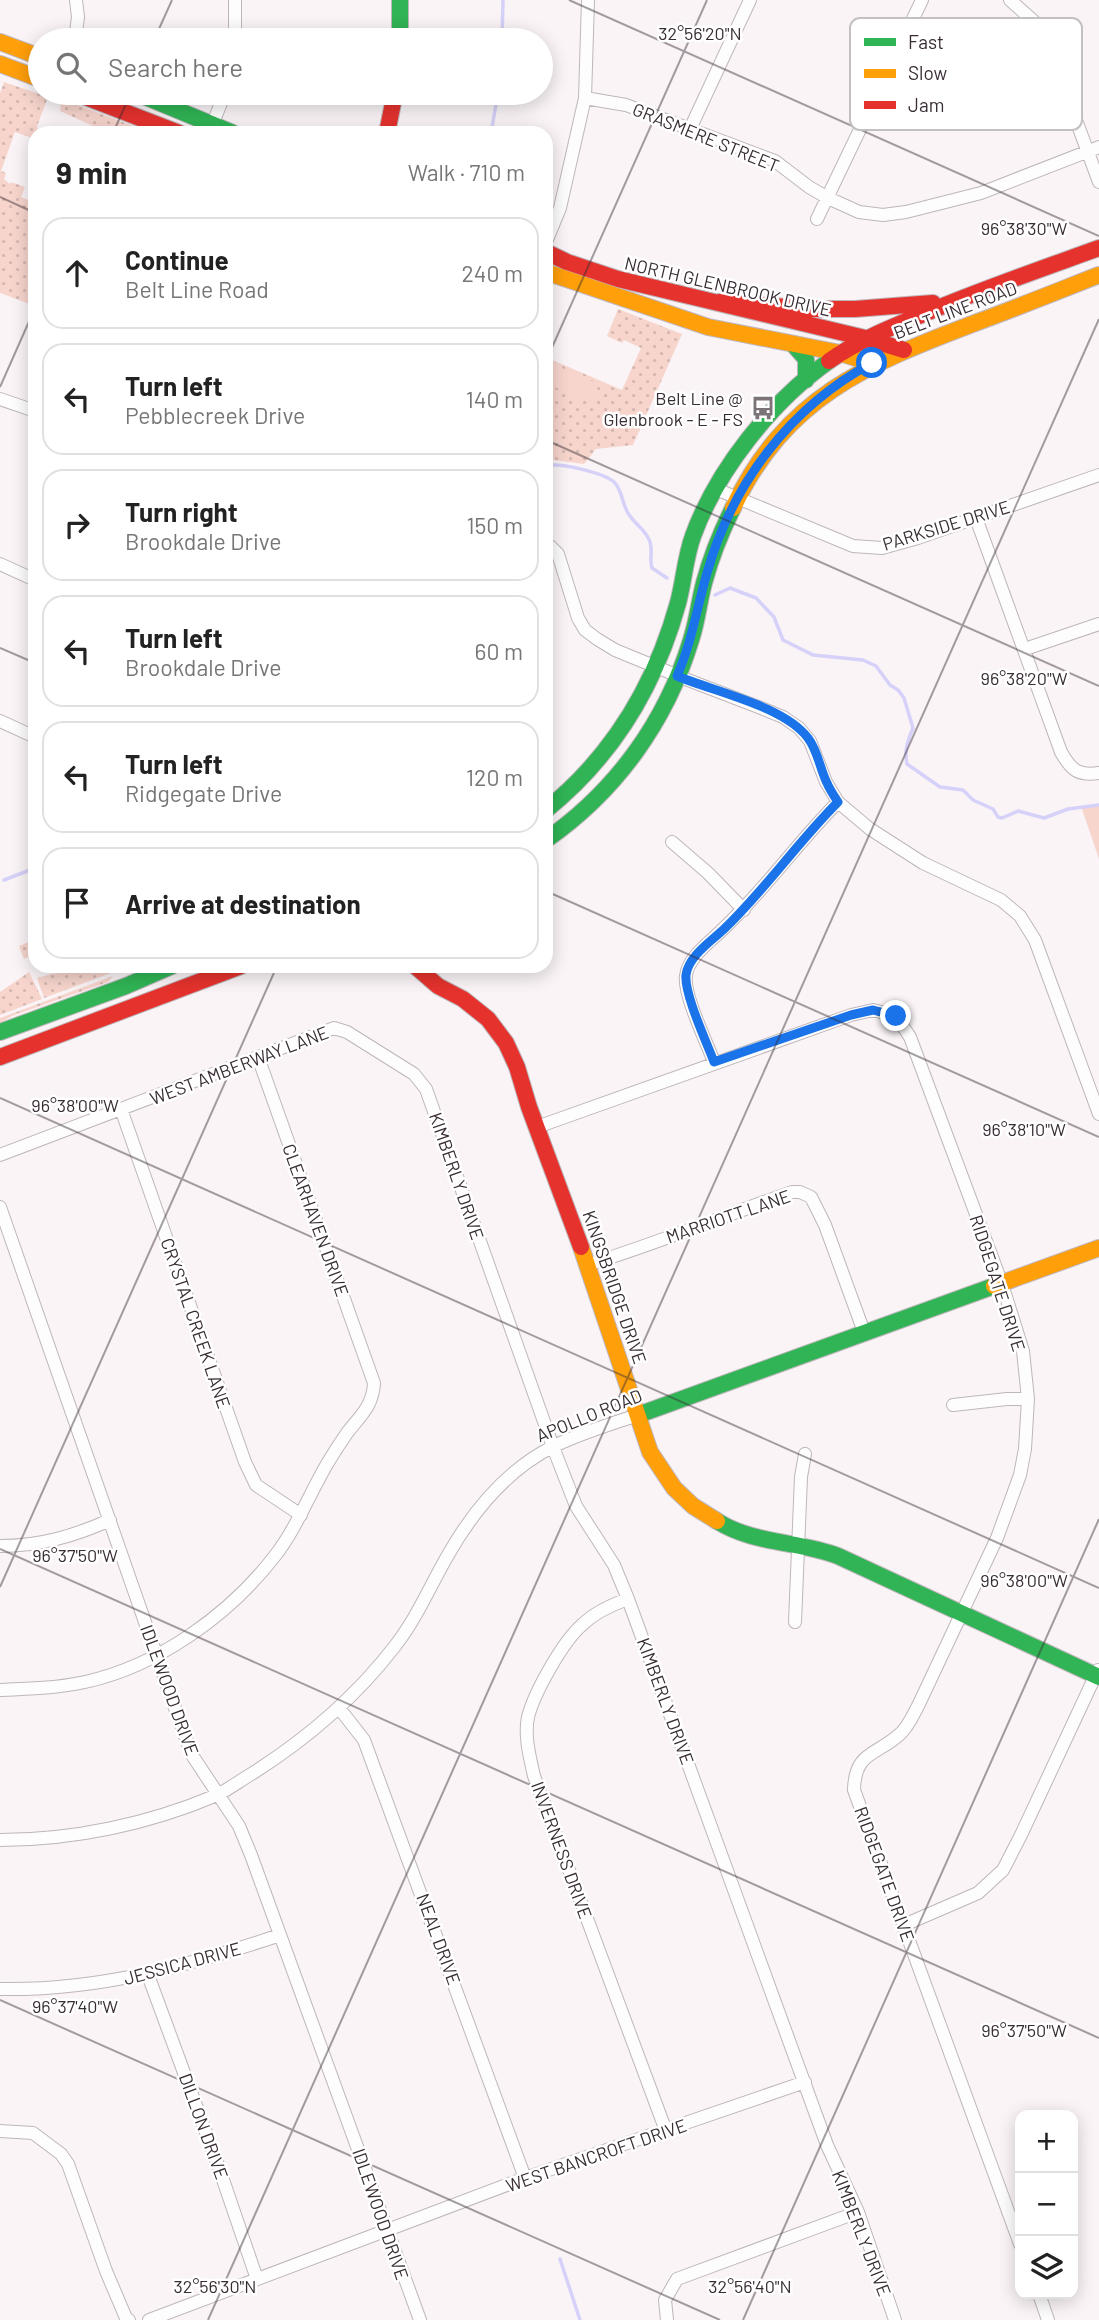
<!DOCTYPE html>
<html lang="en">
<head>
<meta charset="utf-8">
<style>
	:root { --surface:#fff; --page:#f6f6f6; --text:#222; --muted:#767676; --line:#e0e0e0 }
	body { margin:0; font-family:Barlow,sans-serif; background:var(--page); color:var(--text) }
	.controls { position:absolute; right:21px; bottom:21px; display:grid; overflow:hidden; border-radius:14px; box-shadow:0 4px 18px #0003 }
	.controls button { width:63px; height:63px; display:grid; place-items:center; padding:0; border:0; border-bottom:2px solid var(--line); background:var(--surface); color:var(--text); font:35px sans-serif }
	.stop { position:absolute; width:21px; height:21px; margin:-16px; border:5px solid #1a73e8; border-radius:50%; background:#fff }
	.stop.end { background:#1a73e8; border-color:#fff; box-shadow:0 2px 7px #0008 }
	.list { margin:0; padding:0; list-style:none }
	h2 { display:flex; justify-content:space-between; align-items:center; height:91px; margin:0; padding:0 28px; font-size:30px }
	h2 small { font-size:23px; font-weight:400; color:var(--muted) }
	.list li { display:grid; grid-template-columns:46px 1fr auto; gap:21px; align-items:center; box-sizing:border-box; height:112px; margin:0 14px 14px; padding:0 14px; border:2px solid var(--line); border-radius:21px }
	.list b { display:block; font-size:26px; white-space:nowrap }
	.list p { margin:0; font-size:23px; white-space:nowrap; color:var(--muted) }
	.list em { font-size:23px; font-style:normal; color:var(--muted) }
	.icon { flex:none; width:38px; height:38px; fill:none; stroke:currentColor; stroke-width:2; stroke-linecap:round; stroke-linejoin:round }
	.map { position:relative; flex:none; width:1099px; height:2320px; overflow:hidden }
	.search { position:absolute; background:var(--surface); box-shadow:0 4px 18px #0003; left:28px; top:28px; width:525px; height:77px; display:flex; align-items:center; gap:18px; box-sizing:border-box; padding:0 24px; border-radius:38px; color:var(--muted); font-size:26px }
	.panel { position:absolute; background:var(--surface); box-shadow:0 4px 18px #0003; left:28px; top:126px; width:525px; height:847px; border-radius:21px }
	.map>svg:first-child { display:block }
	.grass { fill:url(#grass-dots) }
	.park { fill:#f7d5cd }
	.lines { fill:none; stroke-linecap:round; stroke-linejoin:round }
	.stream { stroke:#d6d1f8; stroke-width:3.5 }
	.street-casing { stroke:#beb6ba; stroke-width:14 }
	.fast-casing { stroke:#beb6ba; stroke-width:18 }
	.slow-casing { stroke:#beb6ba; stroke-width:18 }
	.jam-casing { stroke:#beb6ba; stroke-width:18 }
	.street { stroke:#fefdfe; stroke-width:12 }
	.fast { stroke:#30b455; stroke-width:16 }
	.slow { stroke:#ff9f0a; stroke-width:16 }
	.jam { stroke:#e5322d; stroke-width:16 }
	.route { stroke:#1a73e8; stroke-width:9 }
	.ticks { fill:none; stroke:#382d34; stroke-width:2; stroke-opacity:0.45 }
	.labels { text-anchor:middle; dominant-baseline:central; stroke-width:5; stroke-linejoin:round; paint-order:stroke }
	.street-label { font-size:18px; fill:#382d34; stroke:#fff }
	.poi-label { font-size:18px; fill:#382d34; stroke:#fff; text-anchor:end }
	.key { fill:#fff; stroke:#c3c0c2; stroke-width:2 }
	.key-label { font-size:19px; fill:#382d34 }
	.ticks-label { font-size:18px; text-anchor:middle; fill:#382d34; stroke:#fff; stroke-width:5; stroke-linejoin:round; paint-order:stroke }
</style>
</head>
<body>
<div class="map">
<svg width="1099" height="2320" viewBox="0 0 1099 2320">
	<defs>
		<pattern id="grass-dots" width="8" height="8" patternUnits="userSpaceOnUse" patternTransform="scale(1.75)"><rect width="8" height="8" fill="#f7d5cd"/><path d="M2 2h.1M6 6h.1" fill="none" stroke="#d4b7b1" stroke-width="1.8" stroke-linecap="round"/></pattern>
	</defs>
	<rect width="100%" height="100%" fill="#faf4f7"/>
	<path class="grass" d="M4,82L48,97L37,126L38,133H35V139L15,132L1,171L6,173L4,179L10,184L11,182L25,187L21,197L35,203V306L0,293V93Z
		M61,102L75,104L152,133H92L93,126L60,111Z
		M618,309L682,334L633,445L596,449L584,464L546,459V347L554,350L550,359L622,390L641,348L624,340L622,343L607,336Z
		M31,941L35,954L24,959L19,946Z
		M68,966H92V974L97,972L96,966L108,969L111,973L44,998L37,978L51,974L68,972Z
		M29,972L42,999L0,1015V992Z
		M113,976L108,982L12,1016L0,1023V1018Z"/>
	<path class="park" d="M548,362L599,384L591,403L546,383V368Z
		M1081,806H1099V859Z"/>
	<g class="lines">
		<path class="stream" d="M502,40L503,0
			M491,133L498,93
			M546,466C559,462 604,473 614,482C623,490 622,507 630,516C636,525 647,531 650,542C653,551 649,559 652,568L667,578
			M715,595L730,588L756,598L774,617L783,640L813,655L863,660L876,666L890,685L898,690L904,698L913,728C908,740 904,750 907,764L940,787L963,790L973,800L993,809L998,817L1002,818L1018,811L1044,818L1068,809L1099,805
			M4,880L35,868
			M94,966V972
			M560,2259L580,2320"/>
		<g class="street-casing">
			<path id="street" d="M235,0V40
				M1010,0L1038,25L1050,50L1099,182
				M75,40L78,17L76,0
				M585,98L626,105L775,161L809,187L828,198L859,212L883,215L906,212L981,193L1099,147
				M690,129L750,0
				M209,133L225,93
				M817,219L922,0
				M546,242L560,208L585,98L588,0
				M0,399L35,411
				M716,489L853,546L882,548L918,538L1099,475
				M976,518L1061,752C1071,770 1078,776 1099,773
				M546,546H550L558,554L578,618L585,630L597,639L615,650L688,680L761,708L783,717L799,728L810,741L826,782L838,802L870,829L923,863L1001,900L1020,916L1035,940L1099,1114
				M0,564L35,580
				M1025,649L1099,624
				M0,721L35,737
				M672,842L708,873L744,910
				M714,1062C707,1043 683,994 686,976C688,957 710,942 722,930C765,890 797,843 838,802
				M121,1109L245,1462L256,1485L301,1515
				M537,1127L851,1015L873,1010L896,1016L910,1037L1002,1284L1023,1351L1028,1399L1025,1449L1020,1475L997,1538L918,1706C913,1715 908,1727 900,1734C876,1756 855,1751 854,1790L1020,2244
				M0,1155L334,1028L347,1032L414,1074L426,1089L553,1447L576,1506L614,1565L628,1599L827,2145L858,2212L895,2320
				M0,1207L182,1728L192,1755L239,1826L251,1855L420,2320
				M587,1265C656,1244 723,1216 792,1192H800L811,1197L825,1225L864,1332
				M953,1405L1007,1399H1028
				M0,1546C40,1546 74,1536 110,1520
				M628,1599C611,1605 595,1612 582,1625C563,1641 534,1693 528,1717C524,1736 530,1758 534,1776L666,2131
				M795,1622L801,1477L805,1454
				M0,1690C28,1689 57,1688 85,1682C158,1666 229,1615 274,1557C296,1529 309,1495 327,1464C333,1454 340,1443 347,1433C360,1416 373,1406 374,1383L258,1057
				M339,1708L364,1740L525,2178
				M0,1840C73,1840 149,1824 217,1795C229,1789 241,1780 253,1773C308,1738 355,1698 395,1646C417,1618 430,1586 448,1555C473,1511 508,1469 554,1446C581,1433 610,1424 638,1415
				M904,1925L978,1893L1003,1870L1021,1835L1098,1670
				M148,1975L218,2165L257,2279
				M0,1989C97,1991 188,1966 280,1935
				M0,2131L33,2133L61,2154L68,2164L106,2271L126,2318L129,2320
				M1039,2294L1048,2320
				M149,2320L525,2178L805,2082
				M667,2320L665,2300L677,2279L858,2212"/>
		</g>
		<g class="fast-casing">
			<path id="fast" d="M400,0V40
				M136,93L233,133
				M793,344L806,359V380
				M546,810C613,756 655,686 678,603C684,581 685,558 693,536C717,470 772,401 829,361
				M546,840C616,791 666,722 691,640C697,622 699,602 704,583C711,557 721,532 733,508
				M0,1032L126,986L172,966
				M638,1415L994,1286
				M717,1521C753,1544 798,1541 838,1556L1099,1677"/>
		</g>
		<g class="slow-casing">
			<path id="slow" d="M0,42L40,57
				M0,64L40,79
				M546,272L708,327L840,353L872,363
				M733,508C785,397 867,364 975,323C1016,308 1058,291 1099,275
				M581,1247L650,1452L674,1488L693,1506L717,1521
				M994,1286L1099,1248"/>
		</g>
		<g class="jam-casing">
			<path id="jam" d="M75,93L179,133
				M387,133L395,93
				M546,252L567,262L618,279L865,338L904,350
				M719,302L814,309H855L933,303
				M829,361C859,340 892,327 926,313C983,289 1041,269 1099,248
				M415,966L438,986L463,999L488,1019L506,1043L517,1067L529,1107L581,1247
				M0,1057L241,966"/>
		</g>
		<use href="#street" class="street"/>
		<use href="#fast" class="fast"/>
		<use href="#slow" class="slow"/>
		<use href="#jam" class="jam"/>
	</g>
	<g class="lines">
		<path class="route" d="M872,363C790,407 732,484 707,573C697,607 692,642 677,676C715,692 784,706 808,738C818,751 820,769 827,783C830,790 834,796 838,802C797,843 765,890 723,930C710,942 688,957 686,975C684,994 707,1043 714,1062L851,1015L873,1010L896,1016"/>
	</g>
	<path class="ticks" d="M569,0L1099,236M154,40L172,0M113,133L131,93M0,197L35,213M546,361L707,0M0,387L35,308M546,440L1099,686M0,648L35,663M546,891L1099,1137M0,1098L1099,1588M0,1549L1099,2038M0,1587L277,966M0,2000L720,2320M208,2320L1099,319M743,2320L1099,1519"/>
	<defs>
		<g id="bus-bare" transform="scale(1.89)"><path d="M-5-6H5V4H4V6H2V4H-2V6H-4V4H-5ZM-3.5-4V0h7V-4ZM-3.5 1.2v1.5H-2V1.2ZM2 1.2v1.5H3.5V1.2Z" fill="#7c7378" stroke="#fff" stroke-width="2.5" paint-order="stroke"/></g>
	</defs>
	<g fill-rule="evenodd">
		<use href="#bus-bare" x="763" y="408"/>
	</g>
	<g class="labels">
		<g class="street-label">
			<text transform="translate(706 137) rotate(22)">GRASMERE STREET</text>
			<text transform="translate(728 286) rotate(13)">NORTH GLENBROOK DRIVE</text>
			<text transform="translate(955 310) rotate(-21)">BELT LINE ROAD</text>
			<text transform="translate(946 525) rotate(-17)">PARKSIDE DRIVE</text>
			<text transform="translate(239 1065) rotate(-21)">WEST AMBERWAY LANE</text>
			<text transform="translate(457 1176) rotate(71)">KIMBERLY DRIVE</text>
			<text transform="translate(728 1216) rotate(-19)">MARRIOTT LANE</text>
			<text transform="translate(316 1220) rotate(70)">CLEARHAVEN DRIVE</text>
			<text transform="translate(998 1283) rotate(72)">RIDGEGATE DRIVE</text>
			<text transform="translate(615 1287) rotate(71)">KINGSBRIDGE DRIVE</text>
			<text transform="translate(196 1323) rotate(71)">CRYSTAL CREEK LANE</text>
			<text transform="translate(589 1415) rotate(-22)">APOLLO ROAD</text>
			<text transform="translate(170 1690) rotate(70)">IDLEWOOD DRIVE</text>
			<text transform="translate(666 1701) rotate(70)">KIMBERLY DRIVE</text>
			<text transform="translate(562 1850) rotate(70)">INVERNESS DRIVE</text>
			<text transform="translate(885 1874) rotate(70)">RIDGEGATE DRIVE</text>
			<text transform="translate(439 1939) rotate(70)">NEAL DRIVE</text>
			<text transform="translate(182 1963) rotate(-15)">JESSICA DRIVE</text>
			<text transform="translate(204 2126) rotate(70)">DILLON DRIVE</text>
			<text transform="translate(596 2155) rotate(-19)">WEST BANCROFT DRIVE</text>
			<text transform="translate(381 2214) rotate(71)">IDLEWOOD DRIVE</text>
			<text transform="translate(862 2233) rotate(69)">KIMBERLY DRIVE</text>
		</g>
		<g class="poi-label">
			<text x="743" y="398">Belt Line @<tspan x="743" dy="21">Glenbrook - E - FS</tspan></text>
		</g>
	</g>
	<rect x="850" y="18" width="232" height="112" rx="10" class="key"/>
	<rect x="864" y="38" width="32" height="8" fill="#30b455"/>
	<rect x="864" y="69" width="32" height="9" fill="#ff9f0a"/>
	<rect x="864" y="101" width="32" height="8" fill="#e5322d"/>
	<g class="key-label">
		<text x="908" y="49">Fast</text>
		<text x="908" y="80">Slow</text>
		<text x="908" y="112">Jam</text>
	</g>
	<g class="ticks-label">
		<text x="700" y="40">32°56'20"N</text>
		<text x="1024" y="235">96°38'30"W</text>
		<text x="1024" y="685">96°38'20"W</text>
		<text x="75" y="1112">96°38'00"W</text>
		<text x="1024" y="1136">96°38'10"W</text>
		<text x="75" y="1562">96°37'50"W</text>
		<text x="1024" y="1587">96°38'00"W</text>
		<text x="75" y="2013">96°37'40"W</text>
		<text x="1024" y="2037">96°37'50"W</text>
		<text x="215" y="2293">32°56'30"N</text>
		<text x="750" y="2293">32°56'40"N</text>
	</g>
</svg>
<div class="controls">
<button>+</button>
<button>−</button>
<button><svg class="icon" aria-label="layers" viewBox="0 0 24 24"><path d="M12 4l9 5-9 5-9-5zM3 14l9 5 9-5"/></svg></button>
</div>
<div class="stop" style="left:872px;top:363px"></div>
<div class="stop end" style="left:896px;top:1016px"></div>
<div class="search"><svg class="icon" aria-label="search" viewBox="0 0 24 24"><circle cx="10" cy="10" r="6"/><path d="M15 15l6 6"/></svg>Search here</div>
<section class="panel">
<h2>9 min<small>Walk · 710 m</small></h2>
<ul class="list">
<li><svg class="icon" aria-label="ahead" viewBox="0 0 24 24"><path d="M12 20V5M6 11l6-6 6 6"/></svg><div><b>Continue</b><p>Belt Line Road</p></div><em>240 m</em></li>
<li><svg class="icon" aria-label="left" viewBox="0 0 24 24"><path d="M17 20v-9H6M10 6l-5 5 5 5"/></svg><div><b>Turn left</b><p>Pebblecreek Drive</p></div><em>140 m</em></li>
<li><svg class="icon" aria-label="right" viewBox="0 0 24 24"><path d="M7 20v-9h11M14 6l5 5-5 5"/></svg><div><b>Turn right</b><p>Brookdale Drive</p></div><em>150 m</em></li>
<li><svg class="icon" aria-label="left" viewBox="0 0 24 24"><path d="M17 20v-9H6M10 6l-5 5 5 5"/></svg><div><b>Turn left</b><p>Brookdale Drive</p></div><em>60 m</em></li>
<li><svg class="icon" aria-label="left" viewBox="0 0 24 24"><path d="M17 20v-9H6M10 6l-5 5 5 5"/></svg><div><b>Turn left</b><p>Ridgegate Drive</p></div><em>120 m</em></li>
<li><svg class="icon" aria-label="arrive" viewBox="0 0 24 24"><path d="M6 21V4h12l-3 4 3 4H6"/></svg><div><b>Arrive at destination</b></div></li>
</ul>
</section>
</div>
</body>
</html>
